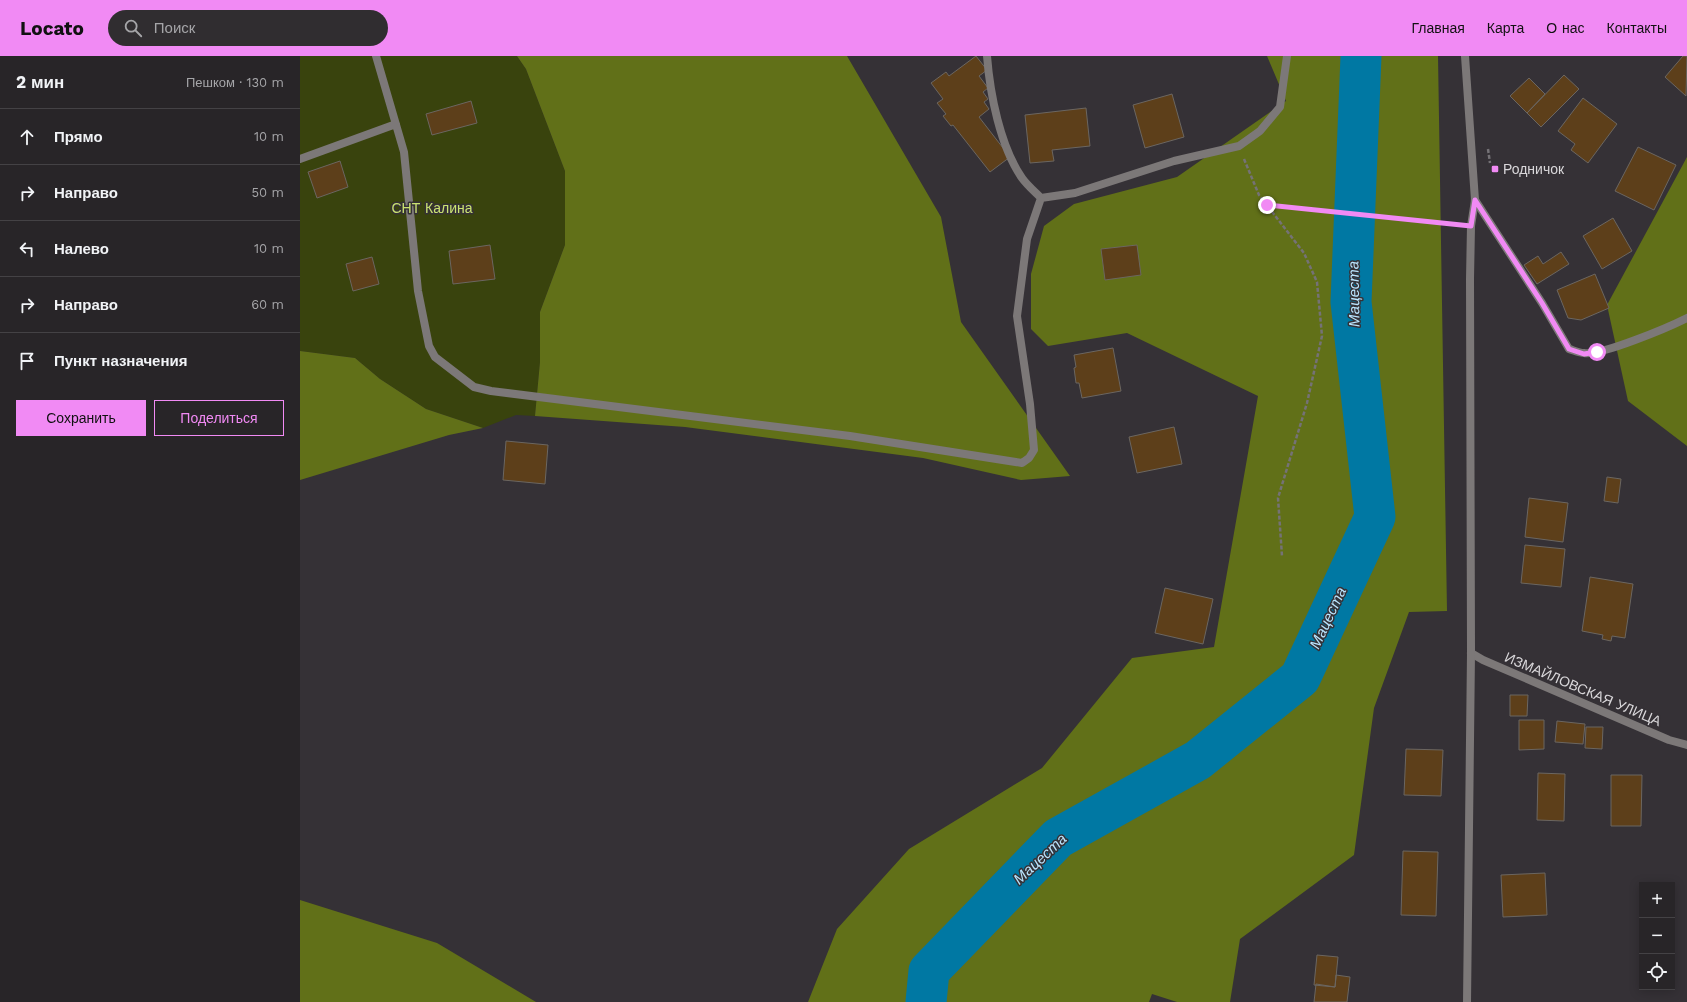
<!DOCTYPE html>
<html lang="ru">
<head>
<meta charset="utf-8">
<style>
	:root { --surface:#282528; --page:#302d30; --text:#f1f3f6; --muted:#a5a5a8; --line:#444245; --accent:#f18af4 }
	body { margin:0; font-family:"Work Sans",sans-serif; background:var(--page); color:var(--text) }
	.controls { position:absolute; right:12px; bottom:12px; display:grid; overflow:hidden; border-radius:0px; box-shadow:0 2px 10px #0003 }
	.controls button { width:36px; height:36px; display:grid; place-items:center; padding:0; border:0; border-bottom:1px solid var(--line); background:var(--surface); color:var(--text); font:20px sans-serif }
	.stop { position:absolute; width:12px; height:12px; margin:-9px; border:3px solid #f18af4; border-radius:50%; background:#fff }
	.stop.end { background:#f18af4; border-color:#fff; box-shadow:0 1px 4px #0008 }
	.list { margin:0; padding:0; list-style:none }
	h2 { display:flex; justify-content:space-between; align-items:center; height:52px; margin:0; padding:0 16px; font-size:17px }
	h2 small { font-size:13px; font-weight:400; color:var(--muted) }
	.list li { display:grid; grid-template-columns:26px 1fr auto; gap:12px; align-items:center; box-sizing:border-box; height:56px; padding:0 16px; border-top:1px solid var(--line) }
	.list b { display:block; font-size:15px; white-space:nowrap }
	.list em { font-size:13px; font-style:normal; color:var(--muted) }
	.actions { display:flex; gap:8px; padding:12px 16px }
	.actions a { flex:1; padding:9px 0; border:1px solid var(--accent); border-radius:0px; text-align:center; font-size:14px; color:var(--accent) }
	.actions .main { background:var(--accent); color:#111 }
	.icon { flex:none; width:22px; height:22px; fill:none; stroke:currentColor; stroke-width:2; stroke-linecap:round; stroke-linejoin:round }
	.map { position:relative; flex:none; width:1387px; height:946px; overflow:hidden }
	header { display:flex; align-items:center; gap:24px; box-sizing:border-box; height:56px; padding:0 20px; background:var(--accent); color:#111 }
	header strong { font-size:19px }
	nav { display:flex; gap:22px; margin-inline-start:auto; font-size:14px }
	.search { width:280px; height:36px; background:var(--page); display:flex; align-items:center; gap:10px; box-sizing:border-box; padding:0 14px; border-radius:22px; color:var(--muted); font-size:15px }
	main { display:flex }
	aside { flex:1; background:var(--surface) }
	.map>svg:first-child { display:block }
	.green { fill:#39430d }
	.forest { fill:#617018 }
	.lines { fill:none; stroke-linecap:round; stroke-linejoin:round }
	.river { stroke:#0078a3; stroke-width:41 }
	.building { fill:#5d3f1a; stroke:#6b6661 }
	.path { stroke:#757276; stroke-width:2.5; stroke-dasharray:4 2; stroke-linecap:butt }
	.service { stroke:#7c7878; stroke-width:8 }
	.minor { stroke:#7c7878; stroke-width:8 }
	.tertiary { stroke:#7c7878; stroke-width:8 }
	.route { stroke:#f18af4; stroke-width:5 }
	.poi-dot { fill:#f18af4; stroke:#353136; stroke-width:1.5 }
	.labels { text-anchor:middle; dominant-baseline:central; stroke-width:3; stroke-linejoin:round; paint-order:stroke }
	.poi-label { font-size:14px; fill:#d9d7da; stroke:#353136; text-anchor:start }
	.park-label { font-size:14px; fill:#cae271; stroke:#353136 }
	.street-label { font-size:14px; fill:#d9d7da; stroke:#353136 }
	.water-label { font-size:15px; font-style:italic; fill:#bae5fe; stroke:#353136 }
</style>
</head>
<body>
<header>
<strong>Locato</strong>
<div class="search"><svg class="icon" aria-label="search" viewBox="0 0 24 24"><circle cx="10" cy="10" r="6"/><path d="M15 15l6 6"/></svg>Поиск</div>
<nav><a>Главная</a><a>Карта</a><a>О нас</a><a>Контакты</a></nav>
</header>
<main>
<aside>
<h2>2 мин<small>Пешком · 130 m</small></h2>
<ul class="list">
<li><svg class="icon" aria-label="ahead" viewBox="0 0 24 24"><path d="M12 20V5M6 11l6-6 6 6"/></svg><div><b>Прямо</b></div><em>10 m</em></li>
<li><svg class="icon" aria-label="right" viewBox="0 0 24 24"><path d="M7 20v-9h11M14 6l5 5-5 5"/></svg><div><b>Направо</b></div><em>50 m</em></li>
<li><svg class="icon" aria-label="left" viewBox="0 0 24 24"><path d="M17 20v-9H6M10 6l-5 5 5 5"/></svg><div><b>Налево</b></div><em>10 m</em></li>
<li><svg class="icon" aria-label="right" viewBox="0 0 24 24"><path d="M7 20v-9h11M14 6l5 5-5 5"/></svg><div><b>Направо</b></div><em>60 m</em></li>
<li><svg class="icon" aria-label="arrive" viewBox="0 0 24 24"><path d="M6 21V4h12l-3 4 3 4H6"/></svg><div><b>Пункт назначения</b></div></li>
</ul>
<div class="actions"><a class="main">Сохранить</a><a>Поделиться</a></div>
</aside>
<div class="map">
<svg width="1387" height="946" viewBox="0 0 1387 946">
	<rect width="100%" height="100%" fill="#353136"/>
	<path class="green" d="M0,0H217L226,13L265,115V189L240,256V306L235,360L216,359L183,372L126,353L80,323L55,302L0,295Z"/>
	<path class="forest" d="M217,0H547L641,161L661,266L770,420L721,424L623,402L385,371L235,360L240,306V256L265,189V115L226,13Z
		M967,0H1138L1147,555L1109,556L1074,652L1054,799L940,883L930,946H877L852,938L849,946H508L537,873L609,793L742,712L832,602L914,591L958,340L827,277L748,290L731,273V218L744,170L774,148L877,121L986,45Z
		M1387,101V390L1328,345L1307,249Z
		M0,295L55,302L80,323L126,353L183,372L149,379L0,424Z
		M0,844L137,887L236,946H0Z"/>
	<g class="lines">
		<path class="river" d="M626,946L629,915L758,782L898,704L1000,622L1075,461L1051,246L1061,0"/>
	</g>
	<path class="building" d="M676,0L687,14L679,20L688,32L683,36L688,43L684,46L689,53L679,61L710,101L690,116L653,69L651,70L643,60L646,58L637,47L643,43L631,27L646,16L649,20Z
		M1383,0H1387L1386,40L1365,21Z
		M1264,19L1279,33L1241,71L1227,57Z
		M1229,22L1245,38L1227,57L1210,40Z
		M872,38L884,81L845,92L833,49Z
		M1283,42L1317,68L1288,107L1271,94L1275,88L1258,75Z
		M171,45L177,67L132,79L126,58Z
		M786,52L790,90L752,94L754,105L730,107L725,59Z
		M1338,91L1376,109L1354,154L1315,135Z
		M40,105L48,131L17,142L8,116Z
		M1313,162L1332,195L1302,213L1283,180Z
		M190,189L195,223L153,228L149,195Z
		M837,189L841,219L805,224L801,193Z
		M1261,196L1269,208L1237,228L1224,209L1238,200L1243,208Z
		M72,201L79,228L53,235L46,208Z
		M1295,218L1309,252L1281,264L1268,262L1257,234Z
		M813,292L821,335L782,342L779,327H776L774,312L776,311L774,299Z
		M874,371L882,408L837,417L829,381Z
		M206,385L248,389L245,428L203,424Z
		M1307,421L1321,423L1318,447L1304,445Z
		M1229,442L1268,447L1263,486L1225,481Z
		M1225,489L1265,493L1261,531L1221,527Z
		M1290,521L1333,528L1325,582L1312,580L1311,585L1302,583L1303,579L1282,575Z
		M865,532L913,543L903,588L855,577Z
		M1210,639H1228L1227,660H1210Z
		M1219,664H1244V693L1219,694Z
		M1257,665L1285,668L1283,688L1255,686Z
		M1286,671H1303L1302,693L1285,692Z
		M1106,693L1143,694L1141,740L1104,739Z
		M1238,717L1265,718L1264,765L1237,764Z
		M1311,719H1342L1341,770H1311Z
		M1103,795L1138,796L1136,860L1101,859Z
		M1245,817L1247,859L1203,861L1201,819Z
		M1017,899L1038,901L1035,931L1014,929Z
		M1036,919L1050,921L1047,946H1014L1016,928L1035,931Z"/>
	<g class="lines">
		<path class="path" d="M1188,93L1190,107
			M944,103L959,139L1004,197L1017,226L1022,280L1007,347L978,442L982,500
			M968,149L1156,168"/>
		<path class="service" d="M76,0L104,96L118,235L129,290L135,301L174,331L191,335L550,380L722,407L729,402L734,394L730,348L717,260L727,183L741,142L775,137L874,105L939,90L960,75L980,51L987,0
			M687,0C690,38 700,90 722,122C727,129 735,136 741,142
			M0,103L96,68"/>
		<path class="minor" d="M1175,144L1242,247L1269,293C1273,294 1279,297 1284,297C1301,300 1369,271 1387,262
			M1171,597L1183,604L1369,684L1387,689"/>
		<path class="tertiary" d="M1165,0L1175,144L1171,170L1170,223L1171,597L1167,946"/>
	</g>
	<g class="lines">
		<path class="route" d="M967,149L1171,170L1175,144L1242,247L1269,293L1284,298L1297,296"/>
	</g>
	<rect class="poi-dot" x="1191" y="109" width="8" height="8" rx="2"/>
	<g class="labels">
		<g class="poi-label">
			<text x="1203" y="113">Родничок</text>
		</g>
		<g class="park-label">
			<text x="132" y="152">СНТ Калина</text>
		</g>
		<g class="street-label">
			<text transform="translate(1283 633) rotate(23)">ИЗМАЙЛОВСКАЯ УЛИЦА</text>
		</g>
		<g class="water-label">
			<text transform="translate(1054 238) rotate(-91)">Мацеста</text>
			<text transform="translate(1028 562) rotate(-65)">Мацеста</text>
			<text transform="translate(740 803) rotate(-43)">Мацеста</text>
		</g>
	</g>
</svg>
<div class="controls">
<button>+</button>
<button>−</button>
<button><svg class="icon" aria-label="locate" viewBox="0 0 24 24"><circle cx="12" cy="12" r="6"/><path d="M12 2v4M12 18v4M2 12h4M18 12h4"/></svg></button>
</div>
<div class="stop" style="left:1297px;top:296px"></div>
<div class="stop end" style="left:967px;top:149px"></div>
</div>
</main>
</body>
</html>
